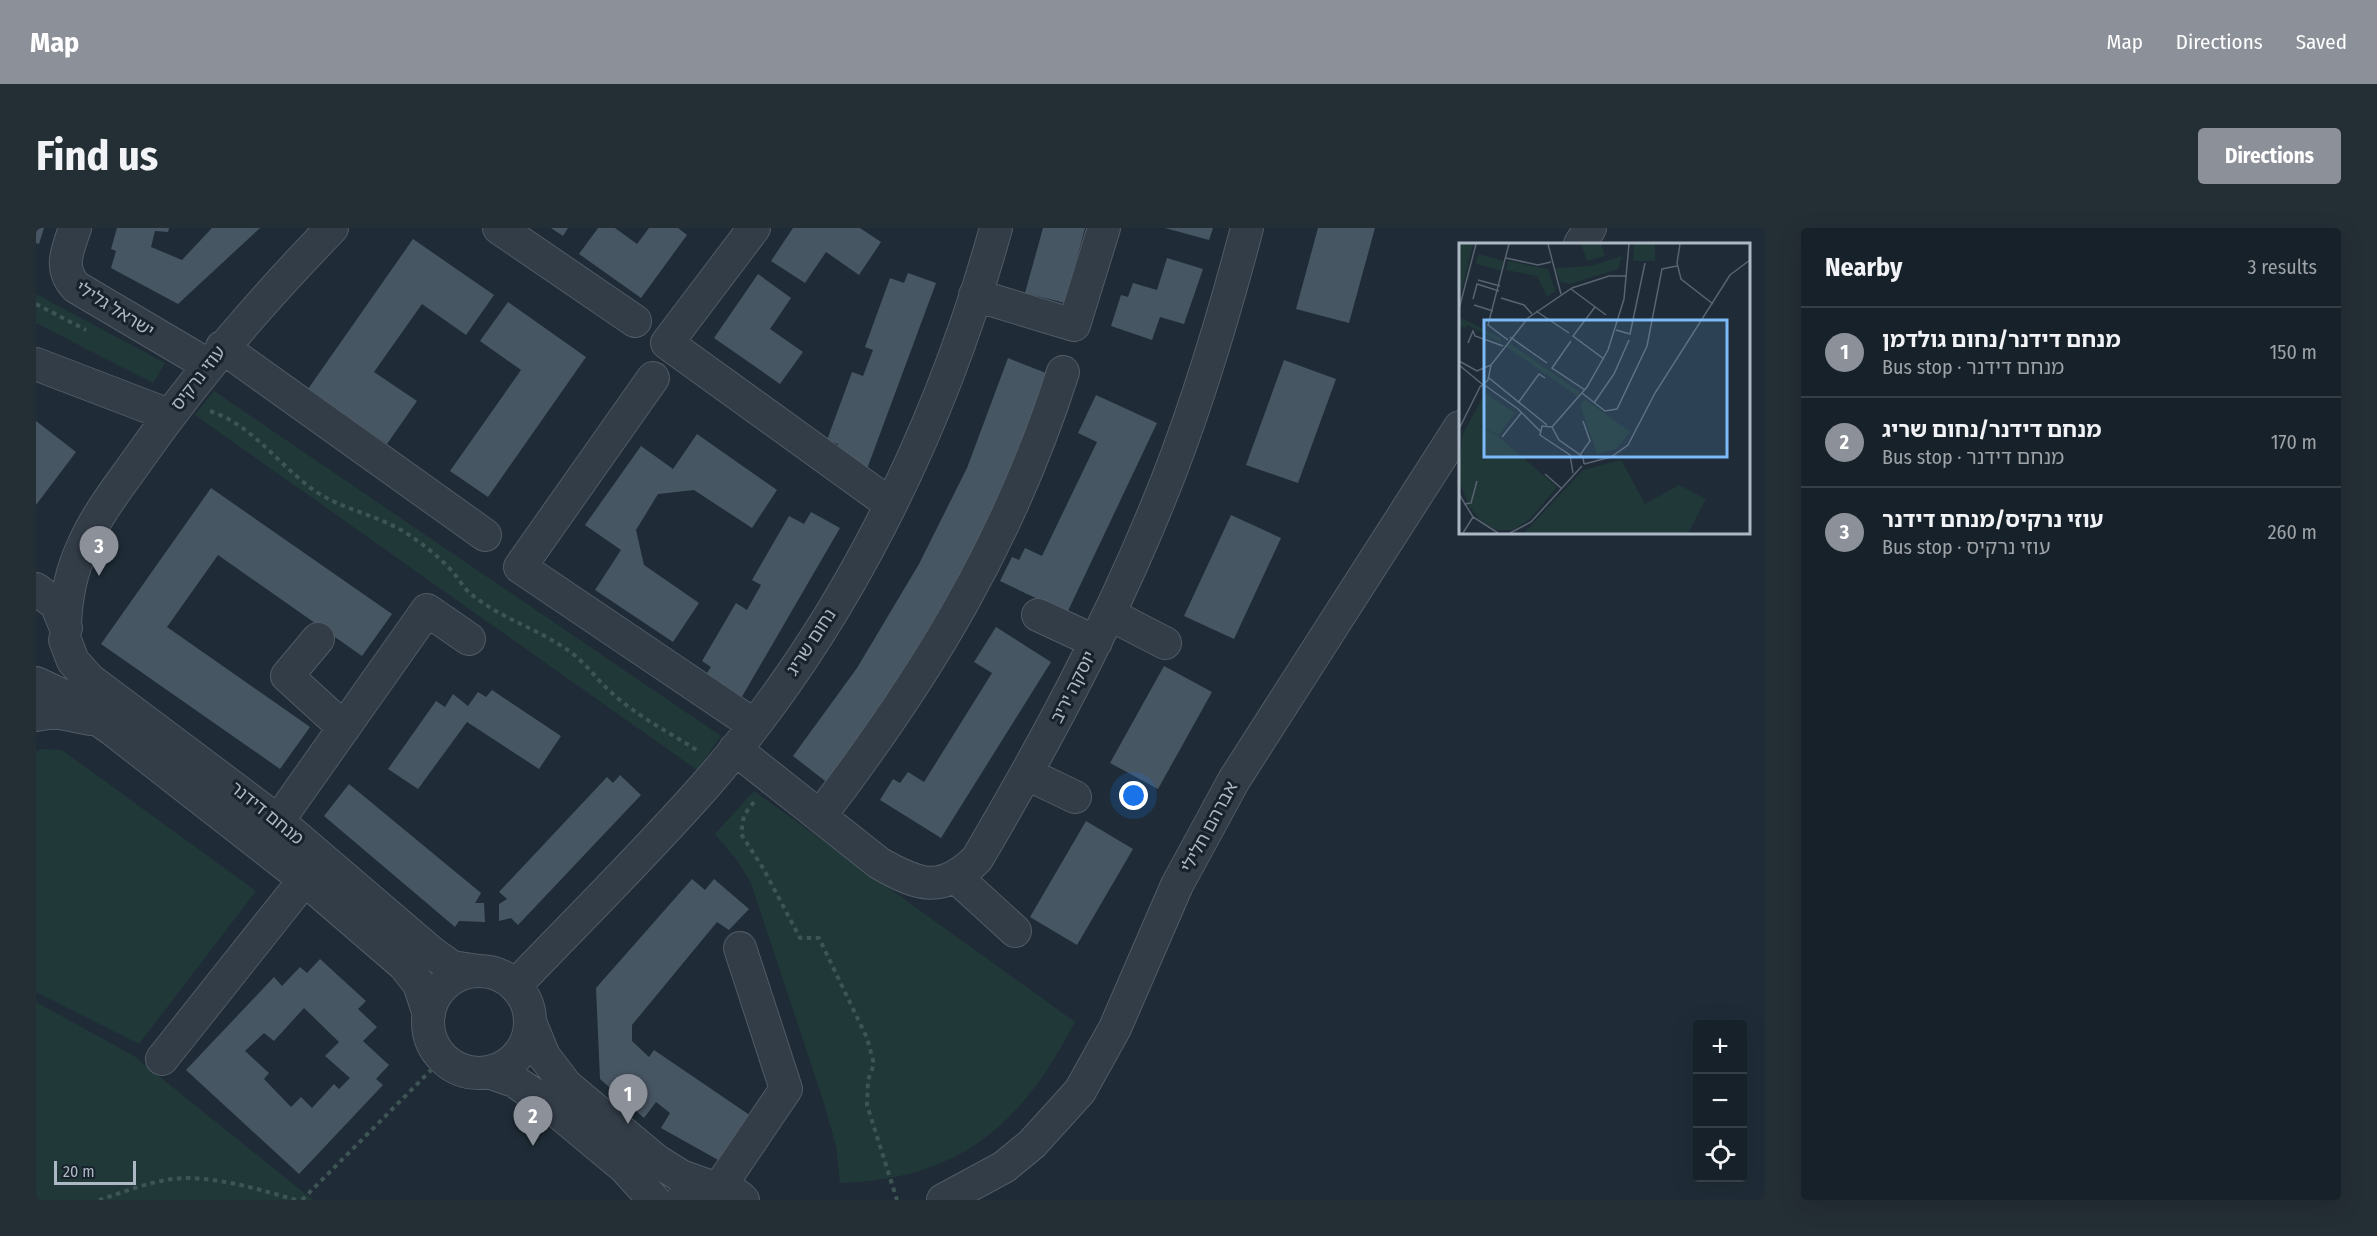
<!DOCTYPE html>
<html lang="en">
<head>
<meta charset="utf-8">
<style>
	:root { --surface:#172129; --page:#242e35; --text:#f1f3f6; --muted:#9ea3a8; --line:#363e46; --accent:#8c9099 }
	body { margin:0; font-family:"Fira Sans Condensed","Noto Sans Hebrew",sans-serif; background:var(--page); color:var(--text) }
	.controls { position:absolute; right:18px; bottom:18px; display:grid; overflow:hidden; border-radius:6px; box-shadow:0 6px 24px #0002 }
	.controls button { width:54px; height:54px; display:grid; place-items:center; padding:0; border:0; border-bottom:2px solid var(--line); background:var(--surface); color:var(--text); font:30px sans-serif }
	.scale { position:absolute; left:18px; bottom:15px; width:82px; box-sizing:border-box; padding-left:6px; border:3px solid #adb8c5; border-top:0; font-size:16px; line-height:21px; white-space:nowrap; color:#adb8c5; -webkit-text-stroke:4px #18222c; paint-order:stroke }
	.you { position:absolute; left:1098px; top:568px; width:21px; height:21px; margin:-15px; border:4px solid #fff; border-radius:50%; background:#1a73e8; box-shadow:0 0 0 9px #1a73e833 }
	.badge { display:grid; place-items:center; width:39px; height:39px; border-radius:50%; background:var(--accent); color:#fff; font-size:20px; font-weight:700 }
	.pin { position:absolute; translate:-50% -50px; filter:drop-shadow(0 2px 3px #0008) }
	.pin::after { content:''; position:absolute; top:32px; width:21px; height:18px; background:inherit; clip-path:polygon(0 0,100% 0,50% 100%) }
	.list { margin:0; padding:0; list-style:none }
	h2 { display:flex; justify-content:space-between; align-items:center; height:78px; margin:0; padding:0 24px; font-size:26px }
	h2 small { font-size:20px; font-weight:400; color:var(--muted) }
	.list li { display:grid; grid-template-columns:39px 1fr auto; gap:18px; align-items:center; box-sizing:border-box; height:90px; padding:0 24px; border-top:2px solid var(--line) }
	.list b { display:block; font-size:22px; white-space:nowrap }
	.list p { margin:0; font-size:20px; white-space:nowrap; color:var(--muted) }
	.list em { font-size:20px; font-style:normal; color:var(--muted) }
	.icon { flex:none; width:33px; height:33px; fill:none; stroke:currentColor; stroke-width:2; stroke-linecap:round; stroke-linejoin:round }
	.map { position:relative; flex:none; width:1729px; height:972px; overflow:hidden; border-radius:6px }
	header { display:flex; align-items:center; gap:36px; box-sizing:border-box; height:84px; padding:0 30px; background:var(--accent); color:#fff }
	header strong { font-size:28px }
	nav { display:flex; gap:33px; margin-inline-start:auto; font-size:21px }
	.intro { display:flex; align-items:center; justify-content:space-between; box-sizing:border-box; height:144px; padding:0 36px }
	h1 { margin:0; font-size:42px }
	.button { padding:15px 27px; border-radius:6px; background:var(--accent); color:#fff; font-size:21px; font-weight:700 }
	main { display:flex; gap:36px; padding:0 36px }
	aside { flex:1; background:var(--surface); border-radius:6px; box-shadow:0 6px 24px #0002 }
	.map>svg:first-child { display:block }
	.green { fill:#213838 }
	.building { fill:#475663; fill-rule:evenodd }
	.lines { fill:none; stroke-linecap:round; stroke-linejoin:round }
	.minor-casing { stroke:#505b66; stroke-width:34 }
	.path { stroke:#3f5555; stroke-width:4; stroke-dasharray:4.5 4.5; stroke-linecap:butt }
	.minor { stroke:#333d48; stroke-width:32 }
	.labels { text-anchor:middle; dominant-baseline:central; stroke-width:6; stroke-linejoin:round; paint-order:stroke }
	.street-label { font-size:18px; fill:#adb8c5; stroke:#18222c }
	.inset-road { fill:none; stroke:#586470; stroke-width:1.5 }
	.view { fill:#7cbafa; fill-opacity:0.15; stroke:#7cbafa; stroke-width:3 }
	.inset-edge { fill:none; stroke:#adb8c5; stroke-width:3 }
</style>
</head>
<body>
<header>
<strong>Map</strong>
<nav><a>Map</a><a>Directions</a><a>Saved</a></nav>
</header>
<div class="intro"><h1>Find us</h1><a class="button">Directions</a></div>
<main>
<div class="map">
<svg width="1729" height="972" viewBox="0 0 1729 972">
	<rect width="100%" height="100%" fill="#1f2c37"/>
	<path class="green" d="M0,66L129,135L117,155L0,95Z
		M178,163L685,508L661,542L159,187Z
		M7,521L26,522L220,663L103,816L0,764V524Z
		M718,563L1039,794C985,897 925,951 804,955L800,918L787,872L715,655L701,632L679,606Z
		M0,774L98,828L277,972H0Z"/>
	<path class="building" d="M0,0H8L3,16L0,15Z
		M81,0H133L132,4L119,3L115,19L146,32L176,0H224L142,76L75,40L80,23L75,21Z
		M515,0H532L527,8Z
		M562,0H579L601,16L613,0H642L651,7L605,70L543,26Z
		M757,0H824L845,14L823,47L790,24L769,55L735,33Z
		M1007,0H1049L1029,75L989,65Z
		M1129,0H1177L1173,12Z
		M1282,0H1339L1313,95L1260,81Z
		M377,11L458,67L430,107L386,76L338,144L381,173L351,216L272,161Z
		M1131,30L1167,41L1148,96L1124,89L1116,112L1075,98L1085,67L1092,69L1097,55L1121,62Z
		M872,45L900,55L831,241L798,228L802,216L791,212L816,144L827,148L837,122L829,119L854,50L868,55Z
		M722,46L755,70L734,101L767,124L744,156L678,110Z
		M472,74L550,129L452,269L414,243L485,142L444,113Z
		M972,130L1015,147L929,355L793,556L757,528L821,440L883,336L931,240Z
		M1248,132L1300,151L1262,255L1210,237Z
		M1060,167L1121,195L1031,385L964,353L976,329L983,332L989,320L1006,328L1061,214L1042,205Z
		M0,193L40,224L0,277Z
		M661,206L741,262L716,300L658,262L622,266L600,302L608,337L663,375L637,414L559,362L585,322L549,297L605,218L637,241Z
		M175,260L356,386L326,428L182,327L131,399L274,499L244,541L65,416Z
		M775,284L804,300L704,472L667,451L675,439L666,433L700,375L711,382L725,357L716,352L753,288L768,296Z
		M1195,287L1245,310L1198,411L1148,388Z
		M960,399L1015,434L905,610L844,572L857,551L864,555L872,544L888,554L956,445L938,434Z
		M1128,438L1176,464L1122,561L1074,535Z
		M456,462L525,508L503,541L431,494L382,561L352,541L400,473L409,479L417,466L432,478L442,464L450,469Z
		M584,547L605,567L482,697L475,690L463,693V676L471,671L463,664L571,549L577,555Z
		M313,556L445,665L439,675H448L449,694L423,693L419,699L288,588Z
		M1050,593L1097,621L1041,717L994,689Z
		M656,651L669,662L678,651L713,681L693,702L681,694L596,797V813L613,829L618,822L718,890L684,933L625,900L634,885L620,874L608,890L564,851L560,760Z
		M284,731L330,773L322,781L341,799L327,813L353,837L340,851L347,857L263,946L150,842L238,749L246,758L264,739L271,745ZM268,780L303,814L289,828L314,850L303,861L298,856L276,880L265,869L255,879L228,851L233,845L209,823L228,805L238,813Z"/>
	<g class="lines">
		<g class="minor-casing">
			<path id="minor" d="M39,0C32,21 22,40 40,59L172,137
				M463,0L599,93
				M718,0L631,115L854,276
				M1544,16L1554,0
				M939,67L1038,97L1068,0
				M186,119L449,307
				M0,136L133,187
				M617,150L484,339L718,497
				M0,361L20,376L30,400
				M1073,386L1129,415
				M1002,387L1060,414
				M29,397C30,370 35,343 47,318C60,287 84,257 103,230C161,147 226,72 296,0
				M282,411L251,448L308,500
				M29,412L37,433L53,451L242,593L395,724L416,739L443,743
				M0,455L30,469L77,502L274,656L368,737L383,756L393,786
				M0,487L19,484L55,491
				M699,521L843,635C883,658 906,666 941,631C1008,517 1070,402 1120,280C1158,189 1186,95 1211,0
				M991,546L1039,569
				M784,588C891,448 973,313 1027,144
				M242,593L391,382L433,411
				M920,649L979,703
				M392 794a51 51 0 1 1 102 0a51 51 0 1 1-102 0Z
				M479,758C542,692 608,627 668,559C807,401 904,202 960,0
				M494,794L508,828L530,857L621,933L645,948L676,959
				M126,831L269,651
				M452,844L478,853L511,875L589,940L618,972
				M683,960L750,861L704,720
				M646,972C664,955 689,955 707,972
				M907,972L968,939L996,916L1044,863L1079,800L1141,657L1198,552L1424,199"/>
		</g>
		<path class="path" d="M0,76L50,102
			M174,183C215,197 238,231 271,257C301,282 341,285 373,307C388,317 402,328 415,342C422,349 427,360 435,366C467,392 501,400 533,423C550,435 560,451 575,464C600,488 633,504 662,523
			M718,574L708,587L705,606L727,640L764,710H783L831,810L838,836L832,852L831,877L861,972
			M63,972C91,963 122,950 152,950C190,951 225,962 260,972
			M266,972L408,829"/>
		<use href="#minor" class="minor"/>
	</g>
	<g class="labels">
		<g class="street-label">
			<text transform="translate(79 81) rotate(32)">ישראל גלילי</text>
			<text transform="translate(162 150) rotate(-52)">עוזי נרקיס</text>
			<text transform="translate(775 414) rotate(-57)">נחום שריג</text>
			<text transform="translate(1037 459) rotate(-63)">יוסקה יריב</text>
			<text transform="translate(231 585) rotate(39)">מנחם דידנר</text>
			<text transform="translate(1173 599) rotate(-62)">אברהם חלילי</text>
		</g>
	</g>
	<g transform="translate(1423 15)">
		<rect width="291" height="291" fill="#1f2c37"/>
		<path d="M0,1H14L0,58ZM122,1H142L146,13L128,18ZM175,1H196V18H174ZM19,11L45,18L43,28L17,21ZM163,13L159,26L111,41L102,39L98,32L97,25L132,23ZM49,18L89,26L96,48L88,54L78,33L47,27ZM3,75L43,96L42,99L8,82L6,85L0,82ZM50,100L121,149L118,153L48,104ZM26,150L56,170L40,192L13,179L39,193L98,244L70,277L53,287H37L21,277L10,263L0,237L3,193ZM126,156L171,189L157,206L138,211L121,162ZM162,217L186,261L220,242L247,256L229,290H65L124,227Z" fill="#213838"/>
		<path class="inset-road" d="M89,1L102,51M221,1L218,20L222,36L254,61M47,15L79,22L92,19M19,37L41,43M112,46L147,72M42,55L65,62L73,71M14,56L18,41L40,48M15,62L34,68M136,64L114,93L145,116M0,66L17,1M77,68L110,90M157,87L171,91L186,20M51,94L88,120M49,97L29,82L50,1M112,98L93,125L126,147M9,100L14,88L16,93L44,103M0,118L18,128L32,122M0,122L23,141M30,135L88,182M24,141L59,166L81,188M123,150L146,168L158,166L188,103L203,26L218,23M59,160L80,131L86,135M135,160L155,131L170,97M93,184L128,144L149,107L165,56L170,1M93,184L83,183L81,192L111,212L114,230M93,184L100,197L124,214L125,221M0,186L21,144L29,137L32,122L69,75L113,45L150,33H168M43,194L63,169M121,212L131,198L124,178M125,221L152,214L169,202L196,150L271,32L291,17M86,231L102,245M0,251L14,274L39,290M5,261L12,260L18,238M4,290L14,274M51,290L72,279L123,223"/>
		<path class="view" d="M25,77H268V214H25Z"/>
		<rect width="291" height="291" class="inset-edge"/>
	</g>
</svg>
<div class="controls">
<button>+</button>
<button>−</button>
<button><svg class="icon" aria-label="locate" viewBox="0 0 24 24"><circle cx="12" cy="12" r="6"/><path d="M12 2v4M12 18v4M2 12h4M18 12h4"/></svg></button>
</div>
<div class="scale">20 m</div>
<div class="you"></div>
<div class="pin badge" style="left:592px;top:896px">1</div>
<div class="pin badge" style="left:497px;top:918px">2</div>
<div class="pin badge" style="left:63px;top:348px">3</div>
</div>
<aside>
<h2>Nearby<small>3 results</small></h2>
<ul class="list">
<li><span class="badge">1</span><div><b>מנחם דידנר/נחום גולדמן</b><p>Bus stop · מנחם דידנר</p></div><em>150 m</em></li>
<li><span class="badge">2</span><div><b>מנחם דידנר/נחום שריג</b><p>Bus stop · מנחם דידנר</p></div><em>170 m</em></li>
<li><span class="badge">3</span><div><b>עוזי נרקיס/מנחם דידנר</b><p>Bus stop · עוזי נרקיס</p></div><em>260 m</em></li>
</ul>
</aside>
</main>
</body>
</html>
